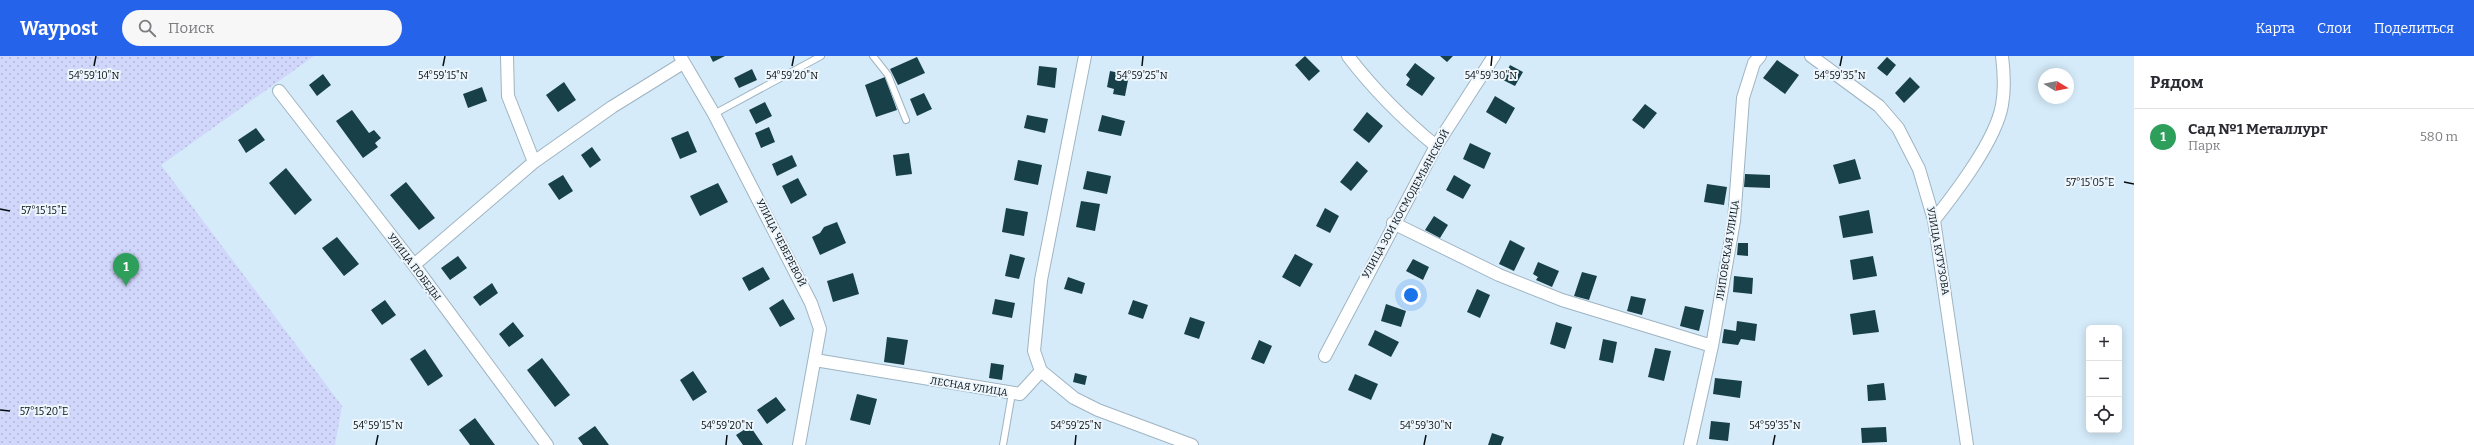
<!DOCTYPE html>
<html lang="ru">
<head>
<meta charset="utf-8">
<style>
	:root { --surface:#fff; --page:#f7f7f7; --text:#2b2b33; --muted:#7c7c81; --line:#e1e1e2; --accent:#2563eb }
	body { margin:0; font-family:Bitter,serif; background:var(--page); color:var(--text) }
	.controls { position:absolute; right:12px; bottom:12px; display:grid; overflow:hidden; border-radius:6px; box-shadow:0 2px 10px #0003 }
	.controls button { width:36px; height:36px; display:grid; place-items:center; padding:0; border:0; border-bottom:1px solid var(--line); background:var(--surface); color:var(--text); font:20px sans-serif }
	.compass { position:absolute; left:2038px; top:12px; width:36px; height:36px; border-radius:50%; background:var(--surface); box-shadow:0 2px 10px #0003; rotate:100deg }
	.you { position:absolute; left:1411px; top:239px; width:14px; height:14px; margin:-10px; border:3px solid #fff; border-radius:50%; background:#1a73e8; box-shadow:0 0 0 6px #1a73e833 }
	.badge { display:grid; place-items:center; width:26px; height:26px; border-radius:50%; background:var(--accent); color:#fff; font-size:13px; font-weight:700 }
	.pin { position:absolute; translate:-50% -33px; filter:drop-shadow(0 1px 2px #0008) }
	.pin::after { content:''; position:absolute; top:21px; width:14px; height:12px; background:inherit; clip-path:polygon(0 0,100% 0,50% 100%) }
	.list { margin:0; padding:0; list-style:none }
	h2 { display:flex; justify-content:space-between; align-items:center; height:52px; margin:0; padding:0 16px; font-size:17px }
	h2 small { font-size:13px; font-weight:400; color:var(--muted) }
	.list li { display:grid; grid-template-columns:26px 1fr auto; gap:12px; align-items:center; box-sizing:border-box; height:56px; padding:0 16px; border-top:1px solid var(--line) }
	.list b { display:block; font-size:15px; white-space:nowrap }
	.list p { margin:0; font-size:13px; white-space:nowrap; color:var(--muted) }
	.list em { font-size:13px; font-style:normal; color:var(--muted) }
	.icon { flex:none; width:22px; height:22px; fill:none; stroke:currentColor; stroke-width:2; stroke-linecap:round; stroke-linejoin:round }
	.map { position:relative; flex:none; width:2134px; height:389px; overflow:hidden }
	header { display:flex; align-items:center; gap:24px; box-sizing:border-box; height:56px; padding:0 20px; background:var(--accent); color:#fff }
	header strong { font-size:19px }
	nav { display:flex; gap:22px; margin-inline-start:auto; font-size:14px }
	.search { width:280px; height:36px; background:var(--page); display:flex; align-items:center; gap:10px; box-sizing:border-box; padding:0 14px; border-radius:22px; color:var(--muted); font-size:15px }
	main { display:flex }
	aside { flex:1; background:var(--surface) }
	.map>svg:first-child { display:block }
	.park { fill:url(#park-dots) }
	.building { fill:#184049 }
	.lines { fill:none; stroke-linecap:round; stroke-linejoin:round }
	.lane-casing { stroke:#9fb4c2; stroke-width:8 }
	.street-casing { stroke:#9fb4c2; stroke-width:14 }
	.lane { stroke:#fff; stroke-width:6 }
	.street { stroke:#fff; stroke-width:12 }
	.ticks { fill:none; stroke:#060d11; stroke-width:1.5 }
	.labels { text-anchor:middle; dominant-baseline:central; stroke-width:4; stroke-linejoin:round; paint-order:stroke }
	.street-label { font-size:10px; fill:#060d11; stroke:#edf6fc }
	.ticks-label { font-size:10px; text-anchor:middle; fill:#060d11; stroke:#edf6fc; stroke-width:4; stroke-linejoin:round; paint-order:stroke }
</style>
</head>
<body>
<header>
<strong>Waypost</strong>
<div class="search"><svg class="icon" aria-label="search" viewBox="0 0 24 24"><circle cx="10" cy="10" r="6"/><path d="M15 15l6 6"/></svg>Поиск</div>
<nav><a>Карта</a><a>Слои</a><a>Поделиться</a></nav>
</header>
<main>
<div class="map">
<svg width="2134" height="389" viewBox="0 0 2134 389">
	<defs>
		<pattern id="park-dots" width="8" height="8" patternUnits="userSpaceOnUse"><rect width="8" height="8" fill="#d1d6fb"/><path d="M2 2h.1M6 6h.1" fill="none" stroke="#b2b6d6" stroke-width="1.8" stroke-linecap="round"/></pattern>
	</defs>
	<rect width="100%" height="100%" fill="#d5ebfa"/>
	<path class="park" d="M0,0H314L161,109L342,350L335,389H0Z"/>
	<path class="building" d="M710,0H725L713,6Z
		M1305,0L1320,15L1309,25L1295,9Z
		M1440,0H1453L1447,6Z
		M917,1L925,17L898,29L890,13Z
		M1887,1L1896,9L1887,20L1877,12Z
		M1777,4L1799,19L1785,38L1763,22Z
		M1415,7L1435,22L1422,40L1406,29L1410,23L1406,19Z
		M1510,9L1523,16L1515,30L1503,24Z
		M1039,10L1057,12L1055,32L1037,29Z
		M752,13L757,24L739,32L734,22Z
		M1110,15L1129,19L1125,40L1113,38L1114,33L1107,31Z
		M323,18L331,29L317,40L309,29Z
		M885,21L897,54L876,61L865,29Z
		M1910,21L1920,31L1904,47L1895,37Z
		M564,26L576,44L558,56L546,39Z
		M482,31L487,45L468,52L463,38Z
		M924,37L932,53L917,60L910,43Z
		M1495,40L1515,52L1506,68L1486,56Z
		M765,46L772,60L756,68L749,54Z
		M1645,48L1657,57L1644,73L1632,64Z
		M352,54L369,77L374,74L381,82L375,87L378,91L363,102L336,65Z
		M1367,56L1383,70L1369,87L1353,74Z
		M1027,59L1048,63L1045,77L1024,72Z
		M1102,59L1125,65L1121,80L1098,75Z
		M769,71L775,86L761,92L755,77Z
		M256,72L265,84L246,97L238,84Z
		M688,75L697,96L680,103L671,82Z
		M1470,87L1491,97L1484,113L1463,103Z
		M592,91L601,104L590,112L581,99Z
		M909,97L912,118L896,120L893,99Z
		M792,99L797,110L777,120L772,108Z
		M1855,103L1861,123L1839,128L1833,109Z
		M1018,104L1042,109L1038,129L1014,124Z
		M1357,105L1368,115L1351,135L1340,126Z
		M286,112L312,144L295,159L269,127Z
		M1087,115L1111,120L1107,138L1083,133Z
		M1745,118L1770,119V132L1744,131Z
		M563,119L573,135L559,144L548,128Z
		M1454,119L1471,129L1463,143L1446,134Z
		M798,122L807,139L791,148L782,130Z
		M406,126L435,162L419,174L390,139Z
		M718,127L728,146L700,160L690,140Z
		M1707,128L1727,131L1724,149L1704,146Z
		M1081,145L1100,148L1095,175L1076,171Z
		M1006,152L1028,156L1024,180L1002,176Z
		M1325,152L1339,160L1330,177L1316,170Z
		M1869,154L1873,177L1843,182L1839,160Z
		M1434,160L1448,169L1440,182L1425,174Z
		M837,166L846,187L820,199L812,181L820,177L824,171Z
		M337,181L359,208L344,220L322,192Z
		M1510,184L1525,192L1514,215L1499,208Z
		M1738,187H1748V200L1737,199Z
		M1010,198L1025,202L1019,223L1005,220Z
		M1295,198L1313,208L1300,231L1282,221Z
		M458,200L467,212L450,224L441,212Z
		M1873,200L1877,220L1853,224L1850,204Z
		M1413,203L1429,211L1423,224L1406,215Z
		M1538,206L1559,215L1552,231L1536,224L1538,221L1533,218Z
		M763,211L770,223L749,235L742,222Z
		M1582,216L1597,220L1589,244L1574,240Z
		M853,217L859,238L833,246L827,225Z
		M1734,220L1753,222L1752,238L1733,236Z
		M1068,221L1085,227L1082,238L1064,233Z
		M492,227L498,237L480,250L473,241Z
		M1477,233L1490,239L1480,262L1467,256Z
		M1631,240L1646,243L1642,259L1627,255Z
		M783,243L795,263L780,271L769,252Z
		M995,243L1015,247L1012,262L992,258Z
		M385,244L396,259L382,269L371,254Z
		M1133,244L1148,249L1143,263L1128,258Z
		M1386,248L1406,255L1401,271L1381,265Z
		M1685,250L1704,254L1699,275L1680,270Z
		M1875,254L1879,276L1853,279L1850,258Z
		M1190,261L1205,266L1199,283L1184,278Z
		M1737,265L1757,268L1755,285L1741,283L1738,289L1722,287L1724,273L1736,275Z
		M513,266L524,280L509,291L499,278Z
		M1556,266L1572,271L1565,293L1550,288Z
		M1375,274L1399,286L1391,301L1368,289Z
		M887,281L908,284L904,309L884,306Z
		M1603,283L1617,286L1613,307L1599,304Z
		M1259,284L1272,290L1264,308L1251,303Z
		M1655,292L1671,295L1664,325L1648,321Z
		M425,293L443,320L428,330L410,303Z
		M542,302L570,339L555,351L527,314Z
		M991,307L1004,309L1002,324L989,322Z
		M693,315L707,336L693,345L680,324Z
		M1075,317L1087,320L1085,329L1073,326Z
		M1355,318L1378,328L1371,344L1348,334Z
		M1715,322L1742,325L1740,342L1713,338Z
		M1884,327L1886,344L1868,345L1867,329Z
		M857,338L877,343L870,369L850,364Z
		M776,341L786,354L767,368L757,354Z
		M475,362L495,389H470L459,374Z
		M1711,365L1730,367L1728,385L1709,383Z
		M595,370L609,389H583L578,382Z
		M750,370L763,389H743L736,379Z
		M1886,371L1887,386L1862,387L1861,372Z
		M1492,377L1504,381L1501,389H1488Z"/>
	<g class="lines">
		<g class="lane-casing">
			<path id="lane" d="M873,0L888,19L906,64
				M714,58L821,0
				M1003,389L1012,337"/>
		</g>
		<g class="street-casing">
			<path id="street" d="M507,0L508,40L534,106
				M680,0L714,58L811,247L820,273L799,389
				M1348,0C1374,34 1403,63 1436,90
				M1811,0L1879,50L1898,72L1919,113L1934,164L1967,389
				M279,35L414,209L547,389
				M1934,164C1956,136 1996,84 2002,49C2005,33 2004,16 2002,0
				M1393,167L1499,219L1562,244L1712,290
				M414,209L534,106L612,51L683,7
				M1325,300L1436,90L1494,0
				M815,304L1020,338L1041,315L1074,342L1098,354L1192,389
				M1041,315L1034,295L1041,224L1085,0
				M1690,389L1712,290L1734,165L1743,42L1754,7L1760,0"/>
		</g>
		<use href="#lane" class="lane"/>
		<use href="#street" class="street"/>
	</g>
	<path class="ticks" d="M94,10L96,0M443,10L445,0M792,10L794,0M1142,10L1143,0M1491,10L1492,0M1840,10L1842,0M2124,126L2134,128M0,153L10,155M0,354L10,355M376,389L378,379M726,389L727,379M1075,389L1076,379M1424,389L1426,379M1773,389L1775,379"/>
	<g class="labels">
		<g class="street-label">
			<text transform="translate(1406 148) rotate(-61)">УЛИЦА ЗОИ КОСМОДЕМЬЯНСКОЙ</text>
			<text transform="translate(781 187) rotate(63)">УЛИЦА ЧЕВЕРЕВОЙ</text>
			<text transform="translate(1728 194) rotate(-81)">ЛИПОВСКАЯ УЛИЦА</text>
			<text transform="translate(1938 195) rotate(80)">УЛИЦА КУТУЗОВА</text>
			<text transform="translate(414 211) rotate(53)">УЛИЦА ПОБЕДЫ</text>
			<text transform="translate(969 331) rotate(9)">ЛЕСНАЯ УЛИЦА</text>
		</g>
	</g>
	<g class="ticks-label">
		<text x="94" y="23">54°59'10"N</text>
		<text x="443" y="23">54°59'15"N</text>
		<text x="792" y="23">54°59'20"N</text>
		<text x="1491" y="23">54°59'30"N</text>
		<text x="1840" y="23">54°59'35"N</text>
		<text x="1142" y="23">54°59'25"N</text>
		<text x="2090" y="130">57°15'05"E</text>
		<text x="44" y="158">57°15'15"E</text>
		<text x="44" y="359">57°15'20"E</text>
		<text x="378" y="373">54°59'15"N</text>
		<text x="727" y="373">54°59'20"N</text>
		<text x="1076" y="373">54°59'25"N</text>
		<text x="1426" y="373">54°59'30"N</text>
		<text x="1775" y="373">54°59'35"N</text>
	</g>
</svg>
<div class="controls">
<button>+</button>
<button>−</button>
<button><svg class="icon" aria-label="locate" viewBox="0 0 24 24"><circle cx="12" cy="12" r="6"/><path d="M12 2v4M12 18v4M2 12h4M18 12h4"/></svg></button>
</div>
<svg class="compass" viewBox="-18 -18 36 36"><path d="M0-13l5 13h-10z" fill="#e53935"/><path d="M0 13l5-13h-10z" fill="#7c7c81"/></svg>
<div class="you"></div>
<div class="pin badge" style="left:126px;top:230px;background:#2e9e5b">1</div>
</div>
<aside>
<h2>Рядом<small></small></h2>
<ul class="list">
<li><span class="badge" style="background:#2e9e5b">1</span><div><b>Сад №1 Металлург</b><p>Парк</p></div><em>580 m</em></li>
</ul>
</aside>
</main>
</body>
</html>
